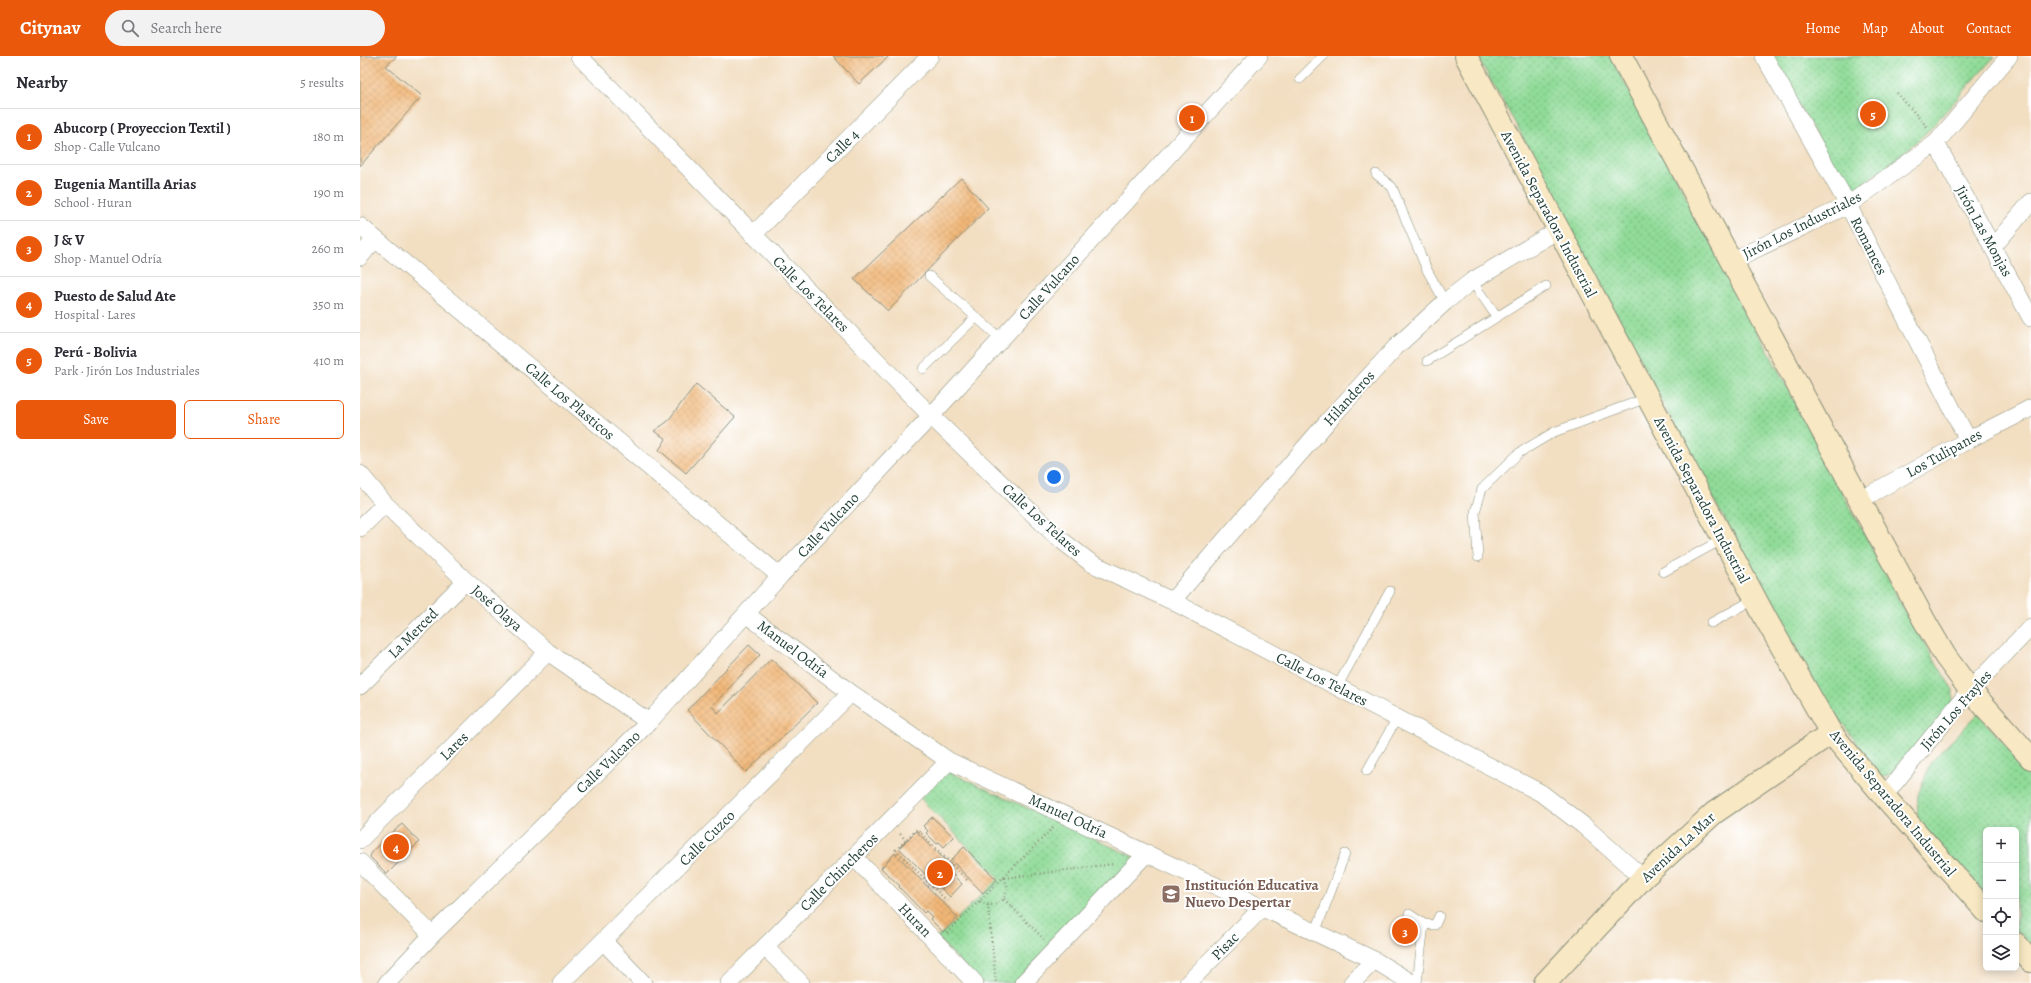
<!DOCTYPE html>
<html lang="en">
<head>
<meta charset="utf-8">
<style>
	:root { --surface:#fff; --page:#f2f2f3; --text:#2b2b33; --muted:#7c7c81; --line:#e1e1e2; --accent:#ea580c }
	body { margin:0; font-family:Alegreya,serif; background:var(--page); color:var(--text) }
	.controls { position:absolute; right:12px; bottom:12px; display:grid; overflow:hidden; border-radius:6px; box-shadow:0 2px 10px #0003 }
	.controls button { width:36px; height:36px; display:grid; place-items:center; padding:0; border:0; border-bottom:1px solid var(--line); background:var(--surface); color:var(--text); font:20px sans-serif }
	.you { position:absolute; left:694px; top:421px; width:14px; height:14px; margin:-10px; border:3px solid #fff; border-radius:50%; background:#1a73e8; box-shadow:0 0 0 6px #1a73e833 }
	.badge { display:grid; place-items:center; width:26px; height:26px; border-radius:50%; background:var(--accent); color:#fff; font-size:13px; font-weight:700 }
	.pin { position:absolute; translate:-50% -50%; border:2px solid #fff; box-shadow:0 1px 4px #0006 }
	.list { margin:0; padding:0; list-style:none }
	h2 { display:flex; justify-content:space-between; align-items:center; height:52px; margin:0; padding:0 16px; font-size:17px }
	h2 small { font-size:13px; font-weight:400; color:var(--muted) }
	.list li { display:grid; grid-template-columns:26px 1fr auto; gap:12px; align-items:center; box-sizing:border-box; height:56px; padding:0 16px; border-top:1px solid var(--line) }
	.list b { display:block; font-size:15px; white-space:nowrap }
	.list p { margin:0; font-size:13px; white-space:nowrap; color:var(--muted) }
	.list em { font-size:13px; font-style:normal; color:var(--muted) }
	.actions { display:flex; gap:8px; padding:12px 16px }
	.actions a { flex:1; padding:9px 0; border:1px solid var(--accent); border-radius:6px; text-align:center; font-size:14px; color:var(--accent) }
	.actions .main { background:var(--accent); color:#fff }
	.icon { flex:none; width:22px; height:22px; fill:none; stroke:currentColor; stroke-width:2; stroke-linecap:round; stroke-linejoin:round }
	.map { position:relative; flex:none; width:1671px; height:927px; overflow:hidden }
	header { display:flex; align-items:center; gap:24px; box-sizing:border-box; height:56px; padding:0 20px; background:var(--accent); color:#fff }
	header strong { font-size:19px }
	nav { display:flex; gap:22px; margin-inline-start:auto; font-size:14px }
	.search { width:280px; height:36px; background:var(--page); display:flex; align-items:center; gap:10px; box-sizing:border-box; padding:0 14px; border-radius:22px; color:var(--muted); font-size:15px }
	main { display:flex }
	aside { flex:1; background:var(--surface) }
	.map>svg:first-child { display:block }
	.park { fill:url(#park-dots); stroke:#588c66 }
	.building { fill:url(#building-cross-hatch) }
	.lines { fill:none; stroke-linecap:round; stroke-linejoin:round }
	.lane-casing { stroke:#888e7a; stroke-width:10 }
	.street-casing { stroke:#888e7a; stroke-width:18 }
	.secondary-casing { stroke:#888e7a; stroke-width:24 }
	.path { stroke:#888e7a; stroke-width:2.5; stroke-dasharray:1 3; stroke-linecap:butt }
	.lane { stroke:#fff; stroke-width:9 }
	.street { stroke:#fff; stroke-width:17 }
	.secondary { stroke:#f8e8c3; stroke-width:22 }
	.labels { text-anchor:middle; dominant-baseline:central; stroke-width:4; stroke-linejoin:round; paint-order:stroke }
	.street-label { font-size:15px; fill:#1f3d34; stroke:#fff }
	.education-label { font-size:15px; font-weight:bold; fill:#785e54; stroke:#fff; text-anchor:start }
</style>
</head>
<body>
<header>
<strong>Citynav</strong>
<div class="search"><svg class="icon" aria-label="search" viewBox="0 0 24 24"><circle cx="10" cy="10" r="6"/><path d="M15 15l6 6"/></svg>Search here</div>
<nav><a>Home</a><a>Map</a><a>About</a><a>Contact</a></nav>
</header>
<main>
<aside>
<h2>Nearby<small>5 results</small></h2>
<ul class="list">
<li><span class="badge">1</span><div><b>Abucorp ( Proyeccion Textil )</b><p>Shop · Calle Vulcano</p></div><em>180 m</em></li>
<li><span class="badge">2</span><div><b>Eugenia Mantilla Arias</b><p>School · Huran</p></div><em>190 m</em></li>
<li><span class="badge">3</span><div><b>J &amp; V</b><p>Shop · Manuel Odría</p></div><em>260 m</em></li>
<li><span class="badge">4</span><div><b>Puesto de Salud Ate</b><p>Hospital · Lares</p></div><em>350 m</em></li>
<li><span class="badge">5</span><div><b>Perú - Bolivia</b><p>Park · Jirón Los Industriales</p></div><em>410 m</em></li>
</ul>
<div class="actions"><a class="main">Save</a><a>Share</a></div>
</aside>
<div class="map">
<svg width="1671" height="927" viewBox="0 0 1671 927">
	<defs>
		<pattern id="park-dots" width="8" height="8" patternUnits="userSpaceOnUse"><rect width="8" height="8" fill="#90db98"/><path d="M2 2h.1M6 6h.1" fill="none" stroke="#75b37d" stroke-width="1.8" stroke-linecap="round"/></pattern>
		<pattern id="building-cross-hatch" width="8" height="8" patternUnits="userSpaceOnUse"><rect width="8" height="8" fill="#f2b777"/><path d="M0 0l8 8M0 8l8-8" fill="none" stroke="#cf9e68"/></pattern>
	</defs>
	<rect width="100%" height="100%" fill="#fff"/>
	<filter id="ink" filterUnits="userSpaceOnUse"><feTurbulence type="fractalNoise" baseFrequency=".025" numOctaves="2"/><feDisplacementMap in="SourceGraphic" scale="8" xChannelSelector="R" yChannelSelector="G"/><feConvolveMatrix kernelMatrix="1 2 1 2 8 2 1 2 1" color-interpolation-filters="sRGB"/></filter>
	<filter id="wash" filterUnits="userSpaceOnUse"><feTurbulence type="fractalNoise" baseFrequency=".012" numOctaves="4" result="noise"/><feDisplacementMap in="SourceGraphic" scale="16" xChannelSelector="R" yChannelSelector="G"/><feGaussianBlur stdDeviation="0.9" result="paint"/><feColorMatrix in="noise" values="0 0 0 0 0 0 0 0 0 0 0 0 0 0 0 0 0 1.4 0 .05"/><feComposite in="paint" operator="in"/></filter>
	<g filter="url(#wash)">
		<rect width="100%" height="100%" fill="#f2dec1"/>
		<path class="park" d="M1117,0H1250L1354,192L1549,563L1593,634L1592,652L1538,716L1521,721L1455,629L1340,418L1158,72Z
			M1411,0H1635L1569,74L1533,106L1489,137Z
			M1618,658L1671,717V890L1656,874V774H1626V841L1557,765L1558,739L1571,706Z
			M587,715L776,802L656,927H621L577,882L639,822L560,742Z"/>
		<g id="blocks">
			<path class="building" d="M0,0H37L26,10L62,40L0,110Z
				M473,0H529L499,28Z
				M601,122L628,152L528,255L494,223Z
				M336,328L375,361L326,417L299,394L306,383L294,375L307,366Z
				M389,589L400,599L352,650L358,657L411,603L457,647L386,716L327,654Z
				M572,761L594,781L584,791L579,786L577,788L566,777L568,775L563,770Z
				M42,768L59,786L27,818L10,801L12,795Z
				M556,775L585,804L568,821L539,792Z
				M604,791L637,824L623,837L591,804Z
				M535,797L598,862L583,876L570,863L572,861L566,855L564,857L539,831L540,830L521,812Z
				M590,816L602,828L590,841L578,829Z"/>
		</g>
	</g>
	<g filter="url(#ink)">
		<use href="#blocks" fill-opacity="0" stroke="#888e7a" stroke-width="1"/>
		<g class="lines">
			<g class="lane-casing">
				<path id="lane" d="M940,23L963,0
					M1016,118L1032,131L1067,214L1085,246
					M569,220L641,283
					M1112,225L1136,260
					M1067,305L1186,230
					M563,313L616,261
					M1118,501L1115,456L1122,433L1159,397L1194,376L1287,342
					M1303,516L1363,483
					M1351,567L1395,543
					M977,631L1030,535
					M1007,715L1037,662
					M1049,858L1064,868L1075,869L1079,860
					M955,877L985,798
					M1057,927L1064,868"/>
			</g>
			<g class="street-casing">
				<path id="street" d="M219,0L571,360L696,480L731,507L812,545L1181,737L1224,770L1283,822
					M1404,0L1488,149L1608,384
					M1576,87L1671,262
					M0,170L420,520
					M393,179L570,0
					M1633,191L1671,146
					M0,201L15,183
					M1371,205L1488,149L1576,87L1649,0
					M0,418L25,448L106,525L188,596L289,666
					M1498,445L1608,384L1671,352
					M0,472L25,448
					M812,545L968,365L1036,291L1085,246L1112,225L1198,174
					M386,558L491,637L589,705L1014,904L1052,927
					M0,630L106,525
					M1524,740L1610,634L1671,571
					M0,784L188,596
					M494,801L615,927
					M0,806L72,879
					M244,886L283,927
					M405,891L441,927
					M27,927L72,879L289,666L420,520L571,360L899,0
					M201,927L491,637
					M369,927L589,705
					M663,927L787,797
					M828,927L901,853
					M992,927L1014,904"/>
			</g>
			<g class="secondary-casing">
				<path id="secondary" d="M1106,0L1407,565L1471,677L1524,740L1626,855
					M1261,0L1564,564L1585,600L1610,634L1671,702
					M1656,888L1671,905
					M1185,927L1283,822L1354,757L1471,677"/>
			</g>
			<path class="path" d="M1537,37L1568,72
				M540,778L546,784
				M644,822L754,808
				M570,828L591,808
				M644,843L684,883
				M587,845L536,794L557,773L608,825
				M620,845C628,851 636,850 644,843L648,832L644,821
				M628,849L636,927
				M587,877L693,772"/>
			<use href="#lane" class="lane"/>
			<use href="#street" class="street"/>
			<use href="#secondary" class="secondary"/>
		</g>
	</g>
	<defs>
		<g id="school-square" transform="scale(1)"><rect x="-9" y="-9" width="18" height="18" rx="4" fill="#8d6e63" stroke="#fff"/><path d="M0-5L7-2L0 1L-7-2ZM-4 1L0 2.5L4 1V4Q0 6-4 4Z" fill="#fff"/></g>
	</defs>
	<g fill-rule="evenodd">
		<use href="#school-square" x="811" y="838"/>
	</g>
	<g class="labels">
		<g class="street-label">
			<text transform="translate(482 90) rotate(-45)">Calle 4</text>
			<text transform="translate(1189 158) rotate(62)">Avenida Separadora Industrial</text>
			<text transform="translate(1442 169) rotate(-27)">Jirón Los Industriales</text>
			<text transform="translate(1624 175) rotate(61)">Jirón Las Monjas</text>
			<text transform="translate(1509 190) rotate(63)">Romances</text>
			<text transform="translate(689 231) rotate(-48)">Calle Vulcano</text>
			<text transform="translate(451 238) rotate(45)">Calle Los Telares</text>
			<text transform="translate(989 342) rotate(-48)">Hilanderos</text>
			<text transform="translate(210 345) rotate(40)">Calle Los Plasticos</text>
			<text transform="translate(1584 397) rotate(-29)">Los Tulipanes</text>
			<text transform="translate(1342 444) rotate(62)">Avenida Separadora Industrial</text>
			<text transform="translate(682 464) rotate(42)">Calle Los Telares</text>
			<text transform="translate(468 469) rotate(-47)">Calle Vulcano</text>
			<text transform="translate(137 552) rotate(41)">José Olaya</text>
			<text transform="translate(53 577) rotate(-45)">La Merced</text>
			<text transform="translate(433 593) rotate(37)">Manuel Odría</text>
			<text transform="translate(962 623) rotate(27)">Calle Los Telares</text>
			<text transform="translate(1596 654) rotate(-49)">Jirón Los Frayles</text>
			<text transform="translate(94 690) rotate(-45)">Lares</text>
			<text transform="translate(248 706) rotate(-44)">Calle Vulcano</text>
			<text transform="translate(1533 747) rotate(50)">Avenida Separadora Industrial</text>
			<text transform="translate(708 760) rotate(25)">Manuel Odría</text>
			<text transform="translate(347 782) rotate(-45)">Calle Cuzco</text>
			<text transform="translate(1318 791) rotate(-43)">Avenida La Mar</text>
			<text transform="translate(479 816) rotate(-45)">Calle Chincheros</text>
			<text transform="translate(555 864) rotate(46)">Huran</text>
			<text transform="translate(865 890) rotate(-46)">Pisac</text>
		</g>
		<g class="education-label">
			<text x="825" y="829">Institución Educativa<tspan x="825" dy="17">Nuevo Despertar</tspan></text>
		</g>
	</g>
</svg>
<div class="controls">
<button>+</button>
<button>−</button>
<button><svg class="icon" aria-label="locate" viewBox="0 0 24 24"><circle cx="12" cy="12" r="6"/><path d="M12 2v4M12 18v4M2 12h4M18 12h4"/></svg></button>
<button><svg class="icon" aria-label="layers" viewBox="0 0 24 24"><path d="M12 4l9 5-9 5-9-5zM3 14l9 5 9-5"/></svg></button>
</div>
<div class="you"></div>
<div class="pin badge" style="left:832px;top:62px">1</div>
<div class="pin badge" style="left:580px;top:817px">2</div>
<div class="pin badge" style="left:1045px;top:875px">3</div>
<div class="pin badge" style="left:36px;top:791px">4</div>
<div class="pin badge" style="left:1513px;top:58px">5</div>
</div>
</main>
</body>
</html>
